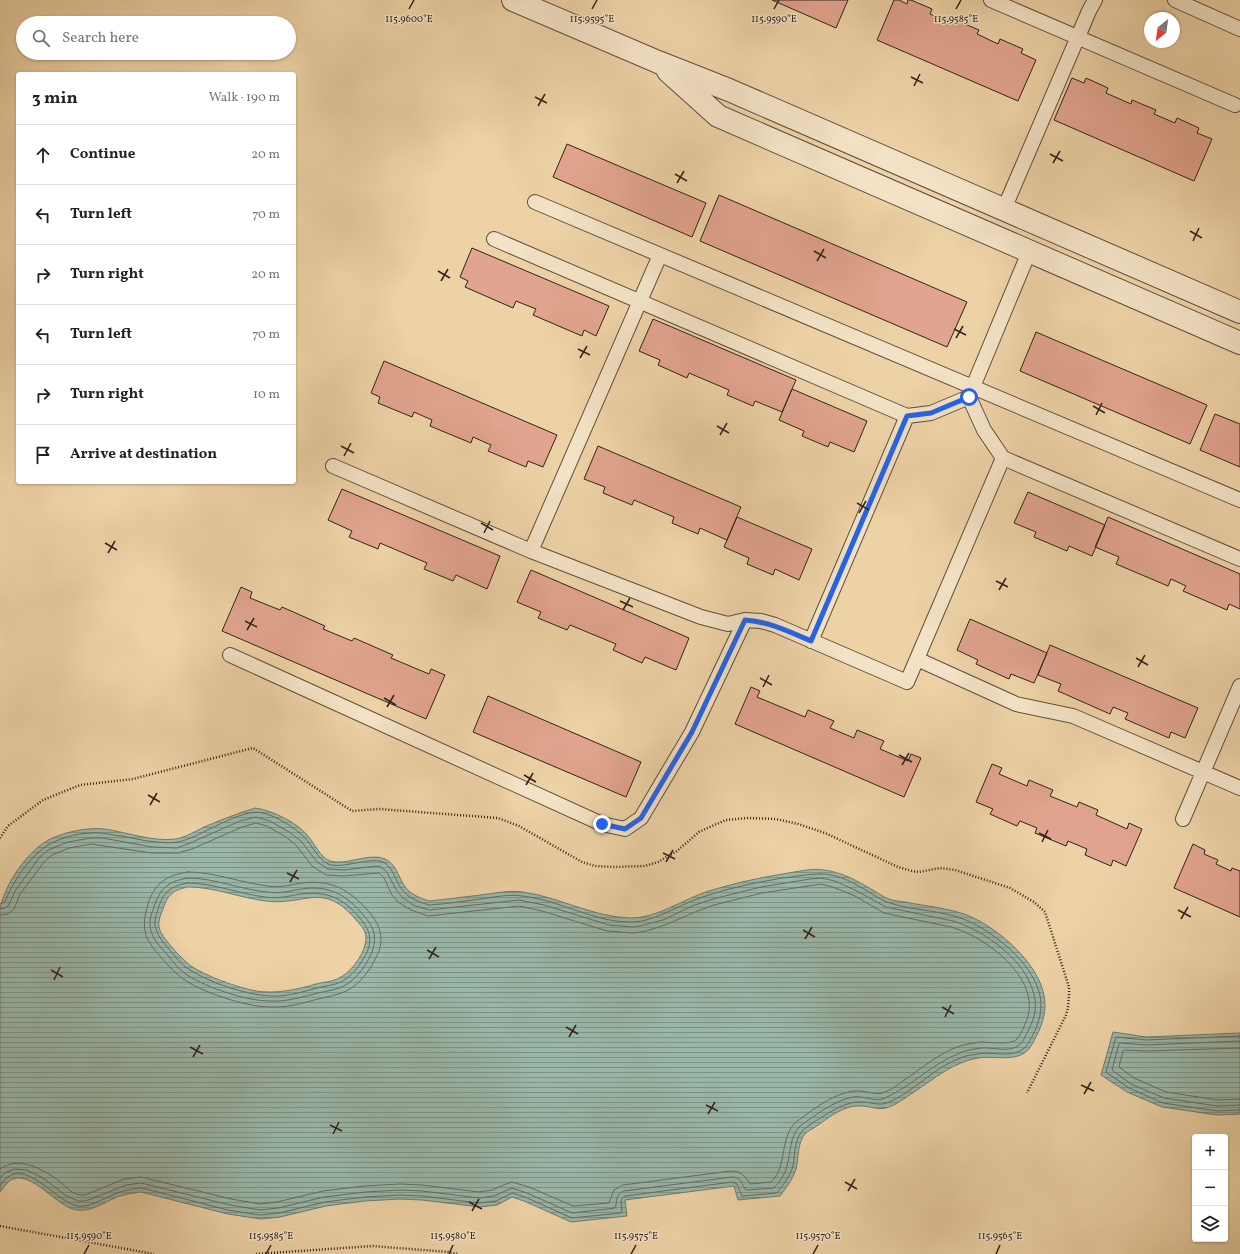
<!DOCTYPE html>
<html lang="en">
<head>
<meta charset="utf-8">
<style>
	:root { --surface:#fff; --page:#f2f2f2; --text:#222; --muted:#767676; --line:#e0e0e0 }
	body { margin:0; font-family:Vollkorn,serif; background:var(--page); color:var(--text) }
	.controls { position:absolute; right:12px; bottom:12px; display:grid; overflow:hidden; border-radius:4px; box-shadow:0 1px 3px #0004 }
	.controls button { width:36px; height:36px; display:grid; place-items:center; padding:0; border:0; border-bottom:1px solid var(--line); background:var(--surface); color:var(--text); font:20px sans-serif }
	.compass { position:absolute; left:1144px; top:12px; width:36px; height:36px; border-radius:50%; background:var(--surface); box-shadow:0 1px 3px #0004; rotate:209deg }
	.stop { position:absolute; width:12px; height:12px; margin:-9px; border:3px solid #2563eb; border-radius:50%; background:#fff }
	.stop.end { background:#2563eb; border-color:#fff; box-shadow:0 1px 4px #0008 }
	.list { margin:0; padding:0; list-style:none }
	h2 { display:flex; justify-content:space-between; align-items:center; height:52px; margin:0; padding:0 16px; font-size:17px }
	h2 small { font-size:13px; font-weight:400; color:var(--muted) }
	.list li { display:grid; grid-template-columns:26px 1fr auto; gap:12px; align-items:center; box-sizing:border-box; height:60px; padding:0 16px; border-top:1px solid var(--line) }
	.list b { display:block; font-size:15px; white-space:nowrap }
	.list em { font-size:13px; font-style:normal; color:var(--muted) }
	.icon { flex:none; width:22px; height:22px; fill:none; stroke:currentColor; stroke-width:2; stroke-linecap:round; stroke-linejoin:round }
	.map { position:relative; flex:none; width:1240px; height:1254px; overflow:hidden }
	.search { position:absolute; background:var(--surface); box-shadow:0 1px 3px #0004; left:16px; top:16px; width:280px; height:44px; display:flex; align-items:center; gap:10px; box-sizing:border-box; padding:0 14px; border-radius:22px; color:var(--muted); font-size:15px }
	.panel { position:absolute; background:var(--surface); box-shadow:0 1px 3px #0004; left:16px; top:72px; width:280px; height:412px; border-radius:4px }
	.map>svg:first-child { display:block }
	.water { fill:url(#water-rules); stroke:#707b70; fill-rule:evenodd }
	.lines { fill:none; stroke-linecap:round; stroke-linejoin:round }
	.shore { stroke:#666c62; stroke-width:1 }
	.building { fill:#e1a48e; stroke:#32221b }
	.service-casing { stroke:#614e3e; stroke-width:16 }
	.minor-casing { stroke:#614e3e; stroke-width:24 }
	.path { stroke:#32221b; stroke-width:2.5; stroke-dasharray:1 2; stroke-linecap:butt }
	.service { stroke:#f3e2c5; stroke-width:14 }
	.minor { stroke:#f3e2c5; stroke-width:22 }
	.route { stroke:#2563eb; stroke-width:5 }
	.ticks { fill:none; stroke:#32221b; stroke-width:1.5 }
	.ticks-label { font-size:10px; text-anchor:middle; fill:#32221b; stroke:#f3e2c5; stroke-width:3; stroke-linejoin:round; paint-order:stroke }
</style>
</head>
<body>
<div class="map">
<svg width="1240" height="1254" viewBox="0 0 1240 1254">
	<defs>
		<pattern id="water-rules" width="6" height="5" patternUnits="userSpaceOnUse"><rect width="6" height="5" fill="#99b7a9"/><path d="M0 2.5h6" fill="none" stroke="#7d9489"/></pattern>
	</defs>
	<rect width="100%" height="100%" fill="#edd2a6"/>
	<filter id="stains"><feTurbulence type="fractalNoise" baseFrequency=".005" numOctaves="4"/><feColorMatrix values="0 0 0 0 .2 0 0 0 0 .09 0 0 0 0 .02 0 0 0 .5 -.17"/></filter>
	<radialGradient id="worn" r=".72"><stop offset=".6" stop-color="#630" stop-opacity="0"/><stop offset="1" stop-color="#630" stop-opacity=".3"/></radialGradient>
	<path class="water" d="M255,808C272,810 298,823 308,836C315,844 320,857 330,861C346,866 370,852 385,859C396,864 398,876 404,885C409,894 420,898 429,901C447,899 464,897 481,895C495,893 510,890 523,892C559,897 593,917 630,918C658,918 683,899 709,891C741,881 774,875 807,870C831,867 851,877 871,889C877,892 883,897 889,899C894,901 900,901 905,902C925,906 948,908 967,915C999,928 1046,968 1045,1006C1045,1020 1038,1034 1031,1046C1020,1064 996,1055 978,1058C953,1062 934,1079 914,1092C905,1098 896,1105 886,1108C878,1110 869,1106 860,1106C843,1105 827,1119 814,1128C811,1130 807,1131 805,1134C797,1143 799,1158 796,1169C793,1179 786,1188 780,1196L738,1200L734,1186L625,1200L627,1216L571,1222L524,1201L512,1197L497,1205L480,1207L422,1200L400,1199L365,1201L326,1206L280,1217L261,1219L228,1214L141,1192C133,1193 126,1194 117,1197C105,1202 91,1212 77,1210C58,1208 32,1171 13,1179C7,1181 4,1188 0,1192V909C5,885 23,858 42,844C57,833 86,827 104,829C126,832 153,842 176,839C186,837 196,831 204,827C221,820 238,813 255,808ZM188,887C215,887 240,898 266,901C306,906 323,880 357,921C364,929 368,934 365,945C362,957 350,973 339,978C332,982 323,982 316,984C296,990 276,994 256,991C239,988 205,976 191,966C183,960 176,952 170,945C166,940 160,933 159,927C158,921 161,914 163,909C168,894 173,890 188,887Z
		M1113,1032L1146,1037L1240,1033V1114L1217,1115L1162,1107L1127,1092L1101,1075Z"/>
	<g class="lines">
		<path class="shore" d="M188,872C215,872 241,883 268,886C280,888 290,885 301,883C332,879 350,890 370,913C379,924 384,936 379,951C373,966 360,986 344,992C336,995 327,997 318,999C303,1003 286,1008 270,1007C247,1007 200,992 182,978C173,971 166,963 158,954C153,948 146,939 145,931C143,921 146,911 149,901C156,882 168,875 188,872Z
			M188,878C215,878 241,890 268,892C280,894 290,891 301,889C329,885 346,894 364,916C373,926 377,935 373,949C369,962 357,979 344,986C336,990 326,991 318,993C302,997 286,1002 270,1001C246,1001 208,988 187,975C178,969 171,959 164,951C159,946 153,938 151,931C148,922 152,912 155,904C161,887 170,881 188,878Z
			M188,883C214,883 239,894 265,897C278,899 289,896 301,894C327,891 343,898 359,917C367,927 372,934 369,947C365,959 353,976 341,982C334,985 325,986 317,988C302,992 286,997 270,996C247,995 210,983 190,970C182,965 175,957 169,949C164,944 158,936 156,929C153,922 157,913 159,906C165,890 172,886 188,883Z
			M0,904L5,902C12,883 28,859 45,847C56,839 78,833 91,833C101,832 111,835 121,836C137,839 163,845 178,842C200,838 241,807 263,813C276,816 294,827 304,837C313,846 317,858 328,864C342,870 373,855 385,863C394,870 395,880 401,888C407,898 419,902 429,905C446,904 464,901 481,899C494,897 509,894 522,896C560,900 595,923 633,922C654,921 672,909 692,901C720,890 752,883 783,878C794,877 806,874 819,874C838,873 856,884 872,894C877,897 883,901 890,903C914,911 942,910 966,920C996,933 1042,970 1041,1006C1041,1019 1034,1035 1027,1045C1016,1060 993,1051 978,1054C973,1055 967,1055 963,1057C935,1066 914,1092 887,1103C879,1106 871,1102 862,1102C852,1101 841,1106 832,1111C825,1115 807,1126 802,1131C794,1141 795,1155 793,1166C790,1176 783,1185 777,1193L742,1196L737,1184L732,1182L625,1196L621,1200L622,1211L621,1213L572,1218L525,1197L512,1193L496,1201L479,1203L422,1196L400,1195L365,1197L325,1202L279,1213L260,1215L228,1210L142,1188C132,1189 124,1190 115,1194C103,1198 90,1208 78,1206C59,1204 28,1161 8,1177C5,1179 2,1183 0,1186
			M0,909L5,908L9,905L15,891L39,858L48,850L68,842L91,838H103L152,847L177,848L190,843L240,821L256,817L270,821L289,832L301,841L317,862L328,869L344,870L376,866L381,867L386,871L397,891L403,898L413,905L429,910L519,900L544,905L609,925L633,927L644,925L663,920L692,906L713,899L761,887L810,879L821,878L835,881L857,891L886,907L953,921C980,929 1015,953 1028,979C1038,1000 1038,1012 1027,1033C1025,1037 1023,1042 1019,1045C1010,1053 992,1047 981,1048C974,1049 966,1050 960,1053C933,1063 912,1086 885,1098C876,1103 863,1095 853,1097C833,1101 816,1115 800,1126C789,1137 791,1153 787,1166C785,1174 780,1182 774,1188L746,1190C741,1184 742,1177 732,1177L624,1191C614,1195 618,1201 615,1208L572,1213L527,1193L512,1188L494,1196L479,1198L422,1191L400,1190L365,1192L324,1197L278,1208L260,1210L230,1205L141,1183L126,1185L86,1201H78L65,1195L43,1178L27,1170L15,1169L6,1172L0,1178
			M0,915L8,914L14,909L20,894L44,862L52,855L69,848L91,844L152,853H178L192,849L242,827L256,823L267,826L286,837L296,845L312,866L326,875L344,876L379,873L384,878L392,895L398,902L411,910L428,916L519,906L542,911L607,931L633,933L646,931L665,925L695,912L714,905L762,893L821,884L833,887L855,896L884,913L951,927C987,937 1046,982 1025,1024C1023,1029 1020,1036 1016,1040C1010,1045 989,1042 981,1042C974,1043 966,1044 960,1046C941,1052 919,1070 903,1081C897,1086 889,1091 882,1093C875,1095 863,1090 855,1091C833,1093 813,1110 796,1122C779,1138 788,1166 771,1182L750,1184C745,1176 741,1171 731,1171L623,1185L614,1190L609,1203L573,1206L529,1187L512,1182L506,1184L492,1190L479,1192L422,1185L400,1184L364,1186L323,1191L277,1202L260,1204L231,1199L141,1177L124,1179L85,1195C72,1196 67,1187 58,1180C42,1169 18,1155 0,1169
			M1240,1036L1146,1040L1116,1037L1106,1072L1129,1088L1163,1103L1217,1111L1240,1110
			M1240,1041L1147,1045L1120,1043L1119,1044L1112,1070L1131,1084L1164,1098L1217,1106L1240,1105
			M1240,1048L1147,1051L1125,1050L1123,1051L1119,1067L1134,1078L1166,1092L1218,1100L1240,1099"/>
	</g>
	<path class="building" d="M772,0H848L836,28Z
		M894,0H899L907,4L908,0H911L932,9L930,14L954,24L955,20L979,30L977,34L998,44L1000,39L1023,49L1021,53L1036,60L1018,101L877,40Z
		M1072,78L1084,83L1086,78L1108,88L1106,93L1131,104L1132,100L1156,110L1154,114L1175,123L1177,118L1199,128L1197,133L1212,139L1194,181L1054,120Z
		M567,144L706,203L692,237L553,177Z
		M719,195L967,302L947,347L700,241Z
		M472,248L609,306L596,336L584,330L582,336L533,315L536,309L516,301L513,308L465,287L468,281L460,277Z
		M653,319L796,380L782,412L755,401L753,406L727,395L729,390L689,373L687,378L658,365L660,360L639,351Z
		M1036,332L1207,405L1190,444L1020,371Z
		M384,361L557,435L543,467L528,461L526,467L488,451L491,445L473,437L471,443L430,426L432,420L414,412L412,417L378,403L380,397L371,393Z
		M792,389L867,421L854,452L830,442L828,447L802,436L804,431L779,420Z
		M1215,414L1240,424V467L1200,450Z
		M598,446L741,507L727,540L700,528L698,534L672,523L674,517L634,500L632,505L603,493L605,487L584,479Z
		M342,489L500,556L487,589L456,575L453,581L424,569L427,563L380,543L378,549L349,537L352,531L328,520Z
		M1028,492L1105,525L1092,556L1069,546L1067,551L1034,537L1036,532L1014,523Z
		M737,517L812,549L799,580L775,569L773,575L747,564L749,558L724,547Z
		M1108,517L1240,574V609L1229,604L1227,610L1183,591L1186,586L1171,579L1168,586L1116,564L1119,557L1095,547Z
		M531,570L689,638L676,670L645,657L642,663L613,650L616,644L570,625L567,630L538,618L541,612L517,602Z
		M241,587L252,592L250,598L280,610L282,607L325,626L323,629L352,641L354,638L393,655L391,658L429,674L431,669L445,675L426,719L222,631Z
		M970,619L1047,653L1034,683L1011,674L1009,679L976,664L978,660L957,650Z
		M1050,645L1198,708L1185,738L1171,732L1169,738L1125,719L1128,713L1113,707L1110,714L1058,691L1061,684L1038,675Z
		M751,687L760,691L757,697L805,717L808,710L834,721L830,728L854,738L857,730L884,741L880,749L908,761L911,754L921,758L904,797L735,724Z
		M488,696L641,762L626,797L473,732Z
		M992,764L1002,768L999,774L1027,786L1029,780L1053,790L1050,796L1077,807L1079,802L1098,810L1096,815L1127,829L1129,823L1142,829L1126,866L1113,860L1111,866L1085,855L1087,849L1068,841L1066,846L1035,833L1037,828L1020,821L1017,826L990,814L993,809L976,802Z
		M1193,844L1205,850L1204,854L1218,860L1216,864L1231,871L1232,868L1240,871V917L1174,888Z"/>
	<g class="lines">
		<g class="service-casing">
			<path id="service" d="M991,0L1235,105
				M1175,0L1240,29
				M535,202L1240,500
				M1004,209L1089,11L1095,0
				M494,239L907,416L931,413L969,397L984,430L1003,458L1240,559
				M970,394L1029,252
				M333,466L531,551L701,617L728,624L745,620L761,621L775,625L907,682L1003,458
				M531,551L660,255
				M811,641L907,416
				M230,655L602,824L625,829L641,818L692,732L745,620
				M917,659L1016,704L1073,716L1240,788
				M1183,819L1240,686"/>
		</g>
		<g class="minor-casing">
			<path id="minor" d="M513,0L658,62L729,90L1240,312
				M668,71L718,116L1240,343"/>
		</g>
		<path class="path" d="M0,838L8,826L43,800L80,785L133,779L253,748L352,811L379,809L498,818L519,826L582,862L595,866L613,867L645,866L658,862L677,851L699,832L712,826L726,820L747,818L776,819L798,824L825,833L898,867L912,871L919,872L940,868L955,870L1010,888L1034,902L1045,912L1069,987V994L1068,1008L1066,1015L1027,1093
			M0,1226L154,1254
			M256,1254L373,1246L448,1252L459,1254"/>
		<use href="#service" class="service"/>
		<use href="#minor" class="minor"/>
	</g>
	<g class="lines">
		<path class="route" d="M602,824L625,829L641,818L692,732L745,620C770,622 788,631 811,641L907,416L931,413L969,397"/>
	</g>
	<path class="ticks" d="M409,9L414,0M592,9L597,0M774,9L779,0M956,9L961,0M911,77L923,83M914,86L920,74M535,97L547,103M538,106L545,94M1050,154L1063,161M1053,163L1060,151M675,174L687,181M677,183L684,171M1190,231L1202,238M1193,241L1199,228M814,251L826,258M817,261L824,249M438,271L450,278M441,281L448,269M954,329L966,335M956,338L963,326M578,349L590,355M580,358L587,346M1093,406L1105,413M1096,415L1102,403M717,426L729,433M720,435L727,423M341,446L354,453M344,456L351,443M857,503L869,510M859,513L866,501M481,523L493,530M484,533L490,521M105,543L117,550M108,553L115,541M996,581L1008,587M999,590L1006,578M620,601L633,607M623,610L630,598M245,621L257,627M247,630L254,618M1136,658L1148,665M1138,667L1145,655M760,678L772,685M763,687L769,675M384,698L396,705M387,707L394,695M899,755L912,762M902,765L909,753M524,775L536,782M526,785L533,773M148,795L160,802M150,805L157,793M1039,833L1051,839M1042,842L1048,830M663,853L675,859M666,862L673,850M287,873L299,879M290,882L297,870M1178,910L1191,917M1181,919L1188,907M803,930L815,937M805,939L812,927M427,950L439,957M429,959L436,947M51,970L63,977M54,980L60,967M942,1007L954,1014M945,1017L951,1005M566,1027L578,1034M569,1037L576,1025M190,1047L203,1054M193,1057L200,1045M1081,1085L1094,1091M1084,1094L1091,1082M706,1105L718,1111M708,1114L715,1102M330,1125L342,1131M333,1134L339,1122M845,1182L857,1189M848,1191L855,1179M469,1202L482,1209M472,1211L479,1199M84,1254L89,1245M266,1254L271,1245M449,1254L453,1245M631,1254L636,1245M813,1254L818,1245M996,1254L1000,1245"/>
	<g class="ticks-label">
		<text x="409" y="22">115.9600°E</text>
		<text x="592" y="22">115.9595°E</text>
		<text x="774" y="22">115.9590°E</text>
		<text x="956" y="22">115.9585°E</text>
		<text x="89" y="1239">115.9590°E</text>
		<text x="271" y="1239">115.9585°E</text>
		<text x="453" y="1239">115.9580°E</text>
		<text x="636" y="1239">115.9575°E</text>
		<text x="818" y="1239">115.9570°E</text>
		<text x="1000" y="1239">115.9565°E</text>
	</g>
	<rect width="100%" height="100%" filter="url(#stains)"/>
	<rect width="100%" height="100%" fill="url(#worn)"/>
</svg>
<div class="controls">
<button>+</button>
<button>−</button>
<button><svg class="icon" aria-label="layers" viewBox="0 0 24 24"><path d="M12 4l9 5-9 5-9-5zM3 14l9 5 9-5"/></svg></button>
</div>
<svg class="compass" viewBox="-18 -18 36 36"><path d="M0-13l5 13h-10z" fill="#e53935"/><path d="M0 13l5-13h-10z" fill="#767676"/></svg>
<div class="stop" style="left:969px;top:397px"></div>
<div class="stop end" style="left:602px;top:824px"></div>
<div class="search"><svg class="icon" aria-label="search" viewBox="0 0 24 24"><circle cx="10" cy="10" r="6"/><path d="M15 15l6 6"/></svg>Search here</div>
<section class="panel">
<h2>3 min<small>Walk · 190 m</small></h2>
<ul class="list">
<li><svg class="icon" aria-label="ahead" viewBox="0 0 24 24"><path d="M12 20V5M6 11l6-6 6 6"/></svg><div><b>Continue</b></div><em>20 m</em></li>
<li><svg class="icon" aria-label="left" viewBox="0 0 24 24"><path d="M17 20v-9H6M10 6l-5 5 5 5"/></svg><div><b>Turn left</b></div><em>70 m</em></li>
<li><svg class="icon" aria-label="right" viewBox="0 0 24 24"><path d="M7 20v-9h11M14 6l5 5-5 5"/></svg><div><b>Turn right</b></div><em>20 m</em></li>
<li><svg class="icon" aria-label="left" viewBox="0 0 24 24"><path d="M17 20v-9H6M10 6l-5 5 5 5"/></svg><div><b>Turn left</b></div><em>70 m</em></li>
<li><svg class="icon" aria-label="right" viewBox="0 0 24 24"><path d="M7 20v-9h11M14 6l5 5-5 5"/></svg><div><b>Turn right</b></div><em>10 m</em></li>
<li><svg class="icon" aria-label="arrive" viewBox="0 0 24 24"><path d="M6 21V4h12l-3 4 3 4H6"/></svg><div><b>Arrive at destination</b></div></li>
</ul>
</section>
</div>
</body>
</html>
